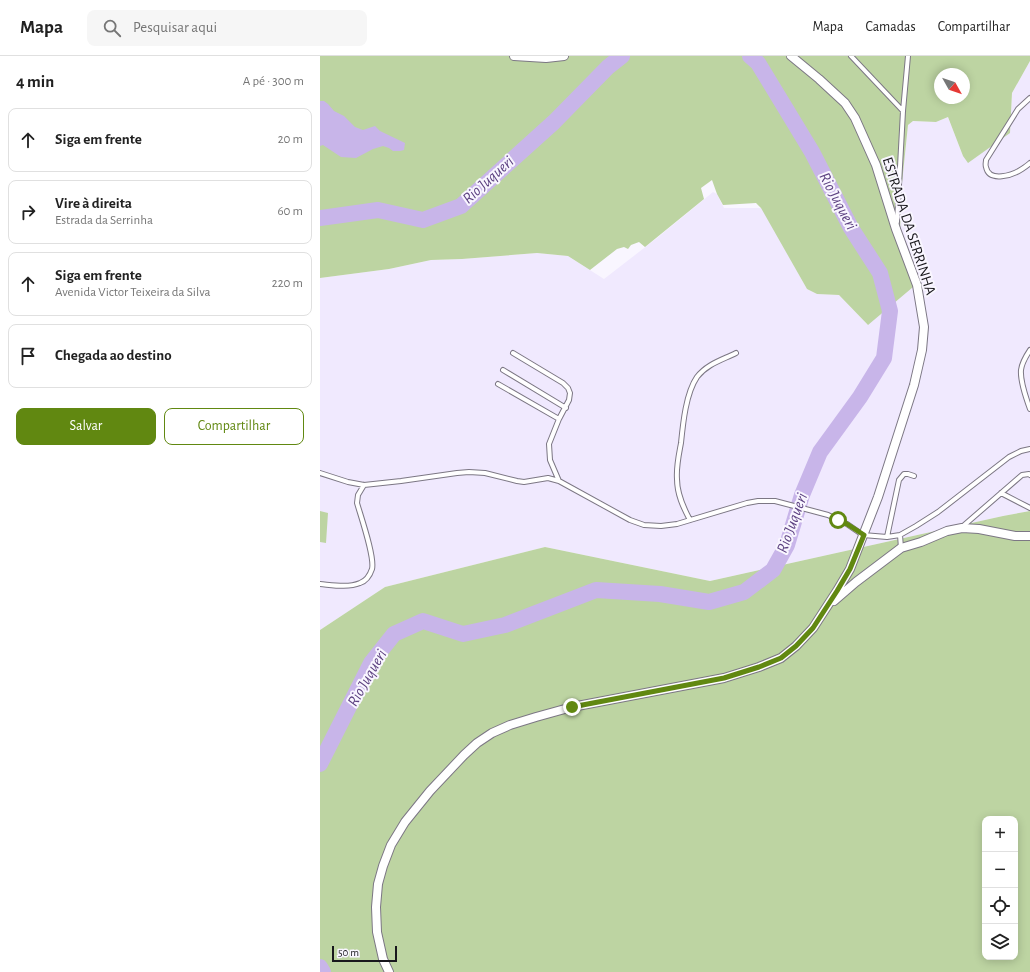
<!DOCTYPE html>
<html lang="pt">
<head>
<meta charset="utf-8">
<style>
	:root { --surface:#fff; --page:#f6f6f6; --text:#222; --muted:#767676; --line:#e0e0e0; --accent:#618811 }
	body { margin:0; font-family:"Alegreya Sans",sans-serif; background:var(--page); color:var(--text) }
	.controls { position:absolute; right:12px; bottom:12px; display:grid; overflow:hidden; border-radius:8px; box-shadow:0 2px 10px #0003 }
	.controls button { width:36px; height:36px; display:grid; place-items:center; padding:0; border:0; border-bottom:1px solid var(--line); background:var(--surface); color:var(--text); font:20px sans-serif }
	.compass { position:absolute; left:614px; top:12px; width:36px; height:36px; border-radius:50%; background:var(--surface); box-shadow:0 2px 10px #0003; rotate:130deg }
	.scale { position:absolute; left:12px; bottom:10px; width:65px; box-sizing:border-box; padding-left:4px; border:2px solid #18171c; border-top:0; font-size:11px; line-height:14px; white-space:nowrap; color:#18171c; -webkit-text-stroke:3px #f9f6ff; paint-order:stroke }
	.stop { position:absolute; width:12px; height:12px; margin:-9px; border:3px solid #618811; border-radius:50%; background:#fff }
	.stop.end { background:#618811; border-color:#fff; box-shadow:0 1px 4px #0008 }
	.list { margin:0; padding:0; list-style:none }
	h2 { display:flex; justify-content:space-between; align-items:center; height:52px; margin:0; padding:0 16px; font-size:17px }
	h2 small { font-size:13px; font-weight:400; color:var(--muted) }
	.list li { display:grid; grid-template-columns:26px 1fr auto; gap:12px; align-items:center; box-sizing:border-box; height:64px; margin:0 8px 8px; padding:0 8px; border:1px solid var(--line); border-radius:8px }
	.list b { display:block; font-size:15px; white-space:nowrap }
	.list p { margin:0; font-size:13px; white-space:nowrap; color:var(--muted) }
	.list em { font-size:13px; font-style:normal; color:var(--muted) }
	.actions { display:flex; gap:8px; padding:12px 16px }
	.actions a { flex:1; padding:9px 0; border:1px solid var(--accent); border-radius:8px; text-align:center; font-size:14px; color:var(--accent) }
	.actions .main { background:var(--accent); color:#fff }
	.icon { flex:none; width:22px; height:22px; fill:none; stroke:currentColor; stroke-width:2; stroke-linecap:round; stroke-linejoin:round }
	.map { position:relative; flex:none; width:710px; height:916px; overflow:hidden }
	header { display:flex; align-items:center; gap:24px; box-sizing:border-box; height:56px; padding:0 20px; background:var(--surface); border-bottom:1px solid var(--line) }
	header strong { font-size:19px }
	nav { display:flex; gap:22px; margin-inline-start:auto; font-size:14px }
	.search { width:280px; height:36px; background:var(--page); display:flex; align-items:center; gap:10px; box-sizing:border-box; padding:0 14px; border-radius:8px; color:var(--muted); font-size:15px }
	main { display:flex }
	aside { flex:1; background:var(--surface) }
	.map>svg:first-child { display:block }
	.built { fill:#f0e9fe }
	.green { fill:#bdd4a2; fill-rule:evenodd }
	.water { fill:#c8b5e9 }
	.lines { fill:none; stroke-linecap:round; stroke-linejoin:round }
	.river { stroke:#c8b5e9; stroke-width:16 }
	.lane-casing { stroke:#7c7784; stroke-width:6 }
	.street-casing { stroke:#7c7784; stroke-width:10 }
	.lane { stroke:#fff; stroke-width:4 }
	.street { stroke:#fff; stroke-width:8 }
	.route { stroke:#618811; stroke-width:5 }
	.labels { text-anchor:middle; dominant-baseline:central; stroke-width:4; stroke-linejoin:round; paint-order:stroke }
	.street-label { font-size:15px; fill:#18171c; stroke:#f9f6ff }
	.water-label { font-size:16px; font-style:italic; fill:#5c4181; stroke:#f9f6ff }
</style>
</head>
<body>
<header>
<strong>Mapa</strong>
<div class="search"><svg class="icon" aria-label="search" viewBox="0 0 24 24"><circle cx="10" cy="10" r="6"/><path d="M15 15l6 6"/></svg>Pesquisar aqui</div>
<nav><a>Mapa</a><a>Camadas</a><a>Compartilhar</a></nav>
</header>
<main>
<aside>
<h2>4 min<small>A pé · 300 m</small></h2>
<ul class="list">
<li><svg class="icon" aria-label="ahead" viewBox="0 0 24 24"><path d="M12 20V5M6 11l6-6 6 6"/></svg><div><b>Siga em frente</b></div><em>20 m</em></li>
<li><svg class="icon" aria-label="right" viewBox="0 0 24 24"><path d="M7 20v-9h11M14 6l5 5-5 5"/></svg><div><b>Vire à direita</b><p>Estrada da Serrinha</p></div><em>60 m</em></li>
<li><svg class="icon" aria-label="ahead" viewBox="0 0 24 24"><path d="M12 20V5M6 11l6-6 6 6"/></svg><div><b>Siga em frente</b><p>Avenida Victor Teixeira da Silva</p></div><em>220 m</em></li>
<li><svg class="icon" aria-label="arrive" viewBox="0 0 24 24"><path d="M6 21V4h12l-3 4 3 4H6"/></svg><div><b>Chegada ao destino</b></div></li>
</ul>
<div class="actions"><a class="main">Salvar</a><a>Compartilhar</a></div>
</aside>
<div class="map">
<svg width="710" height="916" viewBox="0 0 710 916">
	<rect width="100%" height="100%" fill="#f9f6ff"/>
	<path class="built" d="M710,5V455L683,460L390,525L225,491L65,531L0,574V222L69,213L111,204L142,203L217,197L248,200L284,223L337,182L393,136L397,138L404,152H442L487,233L497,238L519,239L548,269L580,177L582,127L588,69L593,65L616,66L628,61L643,100L690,77L692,37Z"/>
	<path class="green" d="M0,0H710V5L692,37L690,77L648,107L643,100L628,61L616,66L593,65L588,69L582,127L580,176L599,226L548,269L519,239L497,238L487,233L441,152L436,147L403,149L397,138L392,124L381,132L384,143L325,191L319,186L311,189L308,193L304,191L297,193L270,214L248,200L217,197L142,203L111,204L69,213L0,222ZM620,18H644V42H620Z
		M0,455L8,457L6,487L0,486Z
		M710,455V916H0V574L65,531L225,491L390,525L683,460ZM665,763H695V901H665Z"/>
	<path class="water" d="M0,45H4L8,48L14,55L24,60L35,71L43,74L55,70L60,75L85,87L84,94L80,95H73L69,92L63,90L53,93L36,102L21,101L3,89L0,90Z"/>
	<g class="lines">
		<path class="river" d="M0,162L58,154L103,164L141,150L234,66L288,11L302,0
			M0,708L51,607L74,578L103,565L143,578L185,569L276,534L340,538L389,546L424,536L453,514L467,489L482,439L500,396L540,341L564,302L570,255L560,217L531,172L492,96L438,7L430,0
			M0,911L3,916"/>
		<g class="lane-casing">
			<path id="lane" d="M531,0L583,55
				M710,42L698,53L666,104C666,106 665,109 666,111C669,127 693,119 702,113C705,111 708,109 710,107
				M577,166L583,55L588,0
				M710,294C706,300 702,306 701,314C700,325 706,342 710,353
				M193,297L243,327L248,332L250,337L249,344L239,363L229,388L230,404L239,425
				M183,314L246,352
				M178,328L239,363
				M0,417L28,426L44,429L81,425L137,417L149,416L165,417L197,425L204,426L228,422L239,425L310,464L324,469L341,470L357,468L427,447L438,445H455L493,455L508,459L518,464L527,468L543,479L567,481L580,479L596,470L618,456L689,401L701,395L710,393
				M681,437L710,452
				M370,464C363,451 357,438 357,423C356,411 359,398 361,387C363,367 366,337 377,321C387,308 402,304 416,297
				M642,471L702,419L709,418L710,419
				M580,479L581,492
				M567,481L579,424L584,418H588L594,420
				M0,528C12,529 28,532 40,527C46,525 50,519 52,513C55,501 41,461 37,447L38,439L44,429"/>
		</g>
		<g class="street-casing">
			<path id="street" d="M194,0L226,2L244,0
				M514,545L536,526L581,492L601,486L627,475L642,472L659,473L695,480H710
				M69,916L63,903L57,876L56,851L58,828L63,810L71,789L85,766L110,735L144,699L157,687L172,677L190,669L216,661L252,651L404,622L439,611L461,602L476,590L493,572L517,535L530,513L558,441L594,329L602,294L604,271L597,229L576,173L556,109L535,62L525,47L499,23L471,0"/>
		</g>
		<use href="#lane" class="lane"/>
		<use href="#street" class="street"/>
	</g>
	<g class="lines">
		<path class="route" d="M252,651L404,622L439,611L461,602L476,590L493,572L517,535L530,513L544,479L527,468L518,464"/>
	</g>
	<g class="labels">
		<g class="street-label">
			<text transform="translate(589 170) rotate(72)">ESTRADA DA SERRINHA</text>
		</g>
		<g class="water-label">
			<text transform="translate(168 124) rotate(-42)">Rio Juqueri</text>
			<text transform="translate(518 145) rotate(62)">Rio Juqueri</text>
			<text transform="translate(472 467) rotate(-70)">Rio Juqueri</text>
			<text transform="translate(47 622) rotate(-60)">Rio Juqueri</text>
		</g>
	</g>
</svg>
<div class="controls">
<button>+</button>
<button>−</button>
<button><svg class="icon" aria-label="locate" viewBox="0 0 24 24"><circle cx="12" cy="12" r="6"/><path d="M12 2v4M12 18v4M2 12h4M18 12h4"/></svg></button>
<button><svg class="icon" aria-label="layers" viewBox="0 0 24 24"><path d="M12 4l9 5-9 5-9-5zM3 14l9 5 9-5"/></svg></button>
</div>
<svg class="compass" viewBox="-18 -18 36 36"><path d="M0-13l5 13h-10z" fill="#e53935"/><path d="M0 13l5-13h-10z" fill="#767676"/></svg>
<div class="scale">50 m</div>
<div class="stop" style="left:518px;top:464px"></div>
<div class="stop end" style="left:252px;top:651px"></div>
</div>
</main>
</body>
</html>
